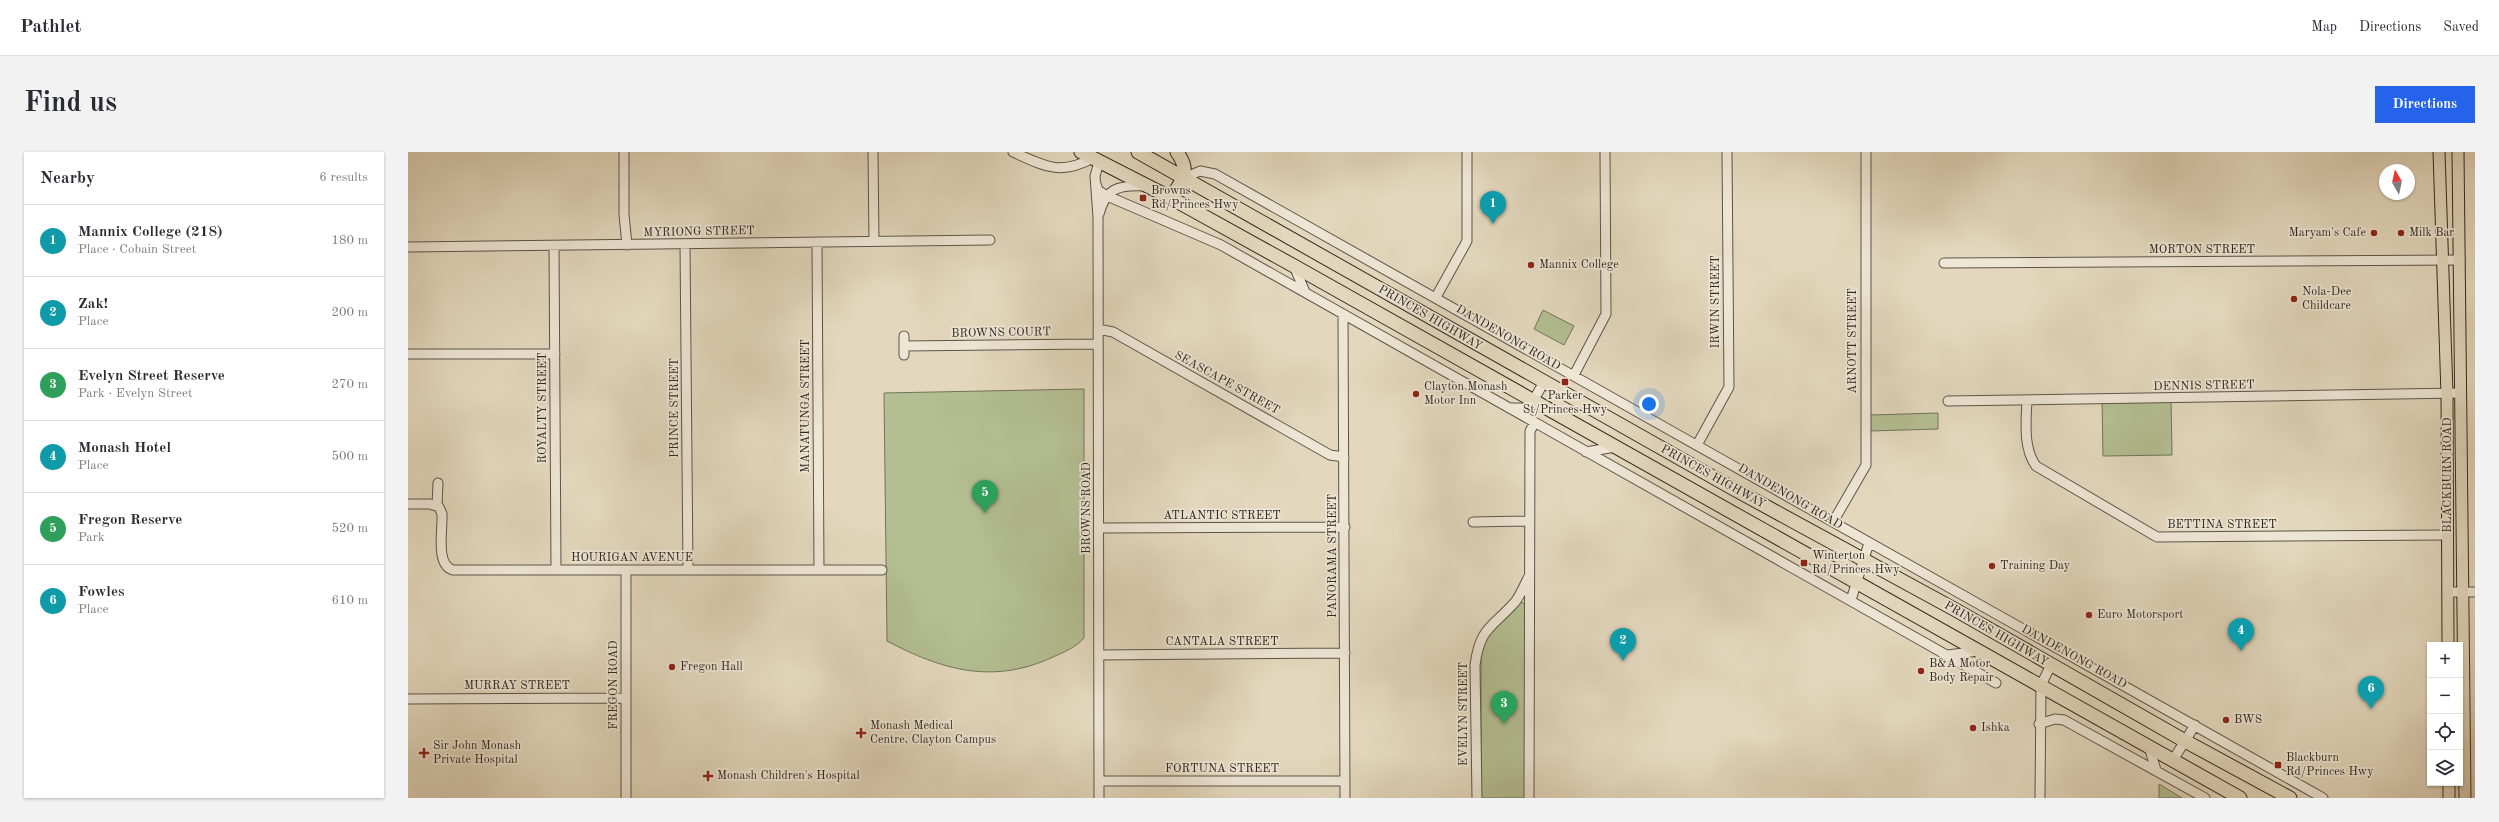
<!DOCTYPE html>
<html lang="en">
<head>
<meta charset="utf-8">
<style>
	:root { --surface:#fff; --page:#f2f2f3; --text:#2b2b33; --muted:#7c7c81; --line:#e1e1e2; --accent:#2563eb }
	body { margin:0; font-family:"Old Standard TT",serif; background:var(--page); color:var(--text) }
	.controls { position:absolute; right:12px; bottom:12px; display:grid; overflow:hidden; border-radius:0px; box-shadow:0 1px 3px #0004 }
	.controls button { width:36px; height:36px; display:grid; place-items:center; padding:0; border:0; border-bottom:1px solid var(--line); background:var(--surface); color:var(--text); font:20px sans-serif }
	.compass { position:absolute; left:1971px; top:12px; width:36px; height:36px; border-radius:50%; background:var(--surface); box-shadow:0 1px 3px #0004; rotate:351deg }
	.you { position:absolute; left:1241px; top:252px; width:14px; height:14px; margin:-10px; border:3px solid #fff; border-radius:50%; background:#1a73e8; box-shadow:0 0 0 6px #1a73e833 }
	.badge { display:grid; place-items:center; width:26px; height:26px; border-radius:50%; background:var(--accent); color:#fff; font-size:13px; font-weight:700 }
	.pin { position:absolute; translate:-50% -33px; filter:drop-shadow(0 1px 2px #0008) }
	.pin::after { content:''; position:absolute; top:21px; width:14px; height:12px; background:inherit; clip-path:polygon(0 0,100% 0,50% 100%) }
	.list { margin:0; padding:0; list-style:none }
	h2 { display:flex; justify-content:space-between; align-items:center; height:52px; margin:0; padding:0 16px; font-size:17px }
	h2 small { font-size:13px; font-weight:400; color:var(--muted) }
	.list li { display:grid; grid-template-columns:26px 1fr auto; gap:12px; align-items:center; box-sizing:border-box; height:72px; padding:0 16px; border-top:1px solid var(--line) }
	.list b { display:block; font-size:15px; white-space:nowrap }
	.list p { margin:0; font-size:13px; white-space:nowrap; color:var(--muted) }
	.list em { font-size:13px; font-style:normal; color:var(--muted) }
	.icon { flex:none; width:22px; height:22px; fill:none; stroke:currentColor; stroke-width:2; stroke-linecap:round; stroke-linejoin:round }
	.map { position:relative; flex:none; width:2067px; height:646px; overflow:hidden; border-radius:0px }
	header { display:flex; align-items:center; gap:24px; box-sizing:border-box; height:56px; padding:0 20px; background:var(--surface); border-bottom:1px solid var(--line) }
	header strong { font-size:19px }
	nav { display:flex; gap:22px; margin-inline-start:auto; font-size:14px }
	.intro { display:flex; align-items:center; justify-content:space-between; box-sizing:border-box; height:96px; padding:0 24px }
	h1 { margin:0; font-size:28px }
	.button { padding:10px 18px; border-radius:0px; background:var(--accent); color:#fff; font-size:14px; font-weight:700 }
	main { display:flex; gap:24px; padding:0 24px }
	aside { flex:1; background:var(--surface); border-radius:0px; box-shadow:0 1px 3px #0004 }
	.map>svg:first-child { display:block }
	.green { fill:#b3bf92; stroke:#72745a }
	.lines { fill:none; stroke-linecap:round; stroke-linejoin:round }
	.minor-casing { stroke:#5e5548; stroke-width:11 }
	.major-casing { stroke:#322921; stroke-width:13 }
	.highway-casing { stroke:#322921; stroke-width:15 }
	.minor { stroke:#ede6d5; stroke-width:9 }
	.major { stroke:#e3d8be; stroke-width:11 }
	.highway { stroke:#e3d8be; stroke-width:13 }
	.poi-dot { fill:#8f2418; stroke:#ede6d5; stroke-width:1.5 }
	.labels { text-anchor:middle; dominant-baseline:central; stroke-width:3.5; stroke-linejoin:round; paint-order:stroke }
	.poi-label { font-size:12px; fill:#322921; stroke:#ede6d5; text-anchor:start }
	.street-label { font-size:12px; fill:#322921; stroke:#ede6d5 }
</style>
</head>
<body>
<header>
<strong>Pathlet</strong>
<nav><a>Map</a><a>Directions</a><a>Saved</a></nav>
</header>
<div class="intro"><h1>Find us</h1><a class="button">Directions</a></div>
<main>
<aside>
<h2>Nearby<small>6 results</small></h2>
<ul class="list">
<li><span class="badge" style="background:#0f9aa8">1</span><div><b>Mannix College (218)</b><p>Place · Cobain Street</p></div><em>180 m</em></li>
<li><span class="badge" style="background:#0f9aa8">2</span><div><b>Zak!</b><p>Place</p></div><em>200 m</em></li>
<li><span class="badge" style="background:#2e9e5b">3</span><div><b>Evelyn Street Reserve</b><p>Park · Evelyn Street</p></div><em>270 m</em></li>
<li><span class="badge" style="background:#0f9aa8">4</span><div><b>Monash Hotel</b><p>Place</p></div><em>500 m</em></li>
<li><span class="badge" style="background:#2e9e5b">5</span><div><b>Fregon Reserve</b><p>Park</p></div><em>520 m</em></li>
<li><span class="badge" style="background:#0f9aa8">6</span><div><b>Fowles</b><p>Place</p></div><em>610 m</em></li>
</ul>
</aside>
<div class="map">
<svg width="2067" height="646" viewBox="0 0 2067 646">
	<rect width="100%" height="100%" fill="#e3d8be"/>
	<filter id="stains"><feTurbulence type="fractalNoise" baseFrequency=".005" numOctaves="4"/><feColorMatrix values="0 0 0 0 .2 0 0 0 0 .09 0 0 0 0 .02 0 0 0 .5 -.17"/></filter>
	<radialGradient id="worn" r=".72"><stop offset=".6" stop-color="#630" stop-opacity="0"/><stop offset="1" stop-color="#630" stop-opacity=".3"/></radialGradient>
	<path class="green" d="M1135,158L1166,174L1156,193L1126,177Z
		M676,237V486C667,496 656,500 645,505C585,533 534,518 479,489L476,241Z
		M1763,246L1764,303L1695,304L1694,247Z
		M1530,261V277L1462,279V263Z
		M1112,450L1118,452L1120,646H1073V497L1078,485Z
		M1751,632L1774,646H1751Z"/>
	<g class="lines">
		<g class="minor-casing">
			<path id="minor" d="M216,0V63L219,93
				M465,0L466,89
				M605,0C636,14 652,24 685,6
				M691,10L687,24L690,65L691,646
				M776,26L792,19L807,22L1915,646
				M688,32L690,38L697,43L813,93L1588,531
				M691,62C698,36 711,33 735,34
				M409,91L411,418
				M277,93L280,418
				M146,94L148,418
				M0,95L582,88
				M1536,111L2052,108
				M886,114L897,140
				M1028,145L1059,89V0
				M935,162L937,646
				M690,177L705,180L922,303L936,305
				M496,184V203
				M496,194L690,192
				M0,202H147
				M1166,223L1198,162L1197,0
				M1619,248C1618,270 1615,296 1628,314L1749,385L2039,383
				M1540,249L2053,241
				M1101,256H1121L1136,230
				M1289,293L1321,235L1319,0
				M1178,300L1207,295
				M0,352H22L31,355L34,362C35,377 27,413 45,418H474
				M29,354L30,331
				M1065,370L1121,369
				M1425,370L1458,313V0
				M691,376L937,375
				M2040,440H2067
				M1443,448L1461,391
				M691,503L937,501
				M1540,503L1570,499
				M0,547L218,546
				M1631,572L1647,567L1656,568L1797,646
				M1741,595L1748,618
				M1765,608L1787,573
				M691,629H937
				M218,646V419
				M1069,646L1067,513C1072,475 1084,476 1107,450C1112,444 1116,434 1120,426
				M1121,646L1122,279L1126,272
				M1632,646L1633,533L1643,513"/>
		</g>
		<g class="major-casing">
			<path id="major" d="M2031,0L2039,242L2040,493
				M2050,0L2057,646
				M2041,631V646"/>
		</g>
		<g class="highway-casing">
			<path id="highway" d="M673,0L763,46L886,114L1832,646
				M730,0L1326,337L1546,457L1777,589L1882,646
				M763,46C775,27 783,20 769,0"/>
		</g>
		<use href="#minor" class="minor"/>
		<use href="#major" class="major"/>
		<use href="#highway" class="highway"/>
	</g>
	<g class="poi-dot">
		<rect x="731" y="42" width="8" height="8" rx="2"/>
		<circle cx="1966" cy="81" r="4"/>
		<circle cx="1993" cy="81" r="4"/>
		<circle cx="1123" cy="113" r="4"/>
		<circle cx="1886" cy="147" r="4"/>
		<rect x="1153" y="226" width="8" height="8" rx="2"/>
		<circle cx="1008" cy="242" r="4"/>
		<rect x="1392" y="407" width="8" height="8" rx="2"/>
		<circle cx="1584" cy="414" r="4"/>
		<circle cx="1681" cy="463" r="4"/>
		<circle cx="264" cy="515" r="4"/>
		<circle cx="1513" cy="519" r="4"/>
		<circle cx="1818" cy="568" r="4"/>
		<circle cx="1565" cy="576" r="4"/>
		<path d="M451 575h4v4h4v4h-4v4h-4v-4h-4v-4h4z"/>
		<path d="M14 595h4v4h4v4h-4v4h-4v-4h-4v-4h4z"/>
		<rect x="1866" y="609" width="8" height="8" rx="2"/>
		<path d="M298 618h4v4h4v4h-4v4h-4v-4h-4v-4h4z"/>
	</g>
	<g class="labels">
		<g class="poi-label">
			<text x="743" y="39">Browns<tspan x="743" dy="14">Rd/Princes Hwy</tspan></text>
			<text x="1958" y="81" text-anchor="end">Maryam's Cafe</text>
			<text x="2001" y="81">Milk Bar</text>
			<text x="1131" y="113">Mannix College</text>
			<text x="1894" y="140">Nola-Dee<tspan x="1894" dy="14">Childcare</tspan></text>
			<text x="1016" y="235">Clayton Monash<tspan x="1016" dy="14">Motor Inn</tspan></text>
			<text x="1157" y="244" text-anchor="middle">Parker<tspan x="1157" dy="14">St/Princes Hwy</tspan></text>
			<text x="1404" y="404">Winterton<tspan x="1404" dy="14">Rd/Princes Hwy</tspan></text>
			<text x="1592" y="414">Training Day</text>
			<text x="1689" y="463">Euro Motorsport</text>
			<text x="1521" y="512">B&amp;A Motor<tspan x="1521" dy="14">Body Repair</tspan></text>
			<text x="272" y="515">Fregon Hall</text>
			<text x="1826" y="568">BWS</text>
			<text x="462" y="574">Monash Medical<tspan x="462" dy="14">Centre, Clayton Campus</tspan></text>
			<text x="1573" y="576">Ishka</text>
			<text x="25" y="594">Sir John Monash<tspan x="25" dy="14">Private Hospital</tspan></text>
			<text x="1878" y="606">Blackburn<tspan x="1878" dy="14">Rd/Princes Hwy</tspan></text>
			<text x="309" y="624">Monash Children's Hospital</text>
		</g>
		<g class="street-label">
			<text transform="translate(291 80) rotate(-1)">MYRIONG STREET</text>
			<text x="1794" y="98">MORTON STREET</text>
			<text transform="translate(1308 150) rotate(-90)">IRWIN STREET</text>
			<text transform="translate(1022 166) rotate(30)">PRINCES HIGHWAY</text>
			<text transform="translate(593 181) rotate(-1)">BROWNS COURT</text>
			<text transform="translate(1100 186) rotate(30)">DANDENONG ROAD</text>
			<text transform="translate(1445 189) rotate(-90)">ARNOTT STREET</text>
			<text transform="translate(819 231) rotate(29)">SEASCAPE STREET</text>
			<text transform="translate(1796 234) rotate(-1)">DENNIS STREET</text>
			<text transform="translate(398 254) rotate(-90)">MANATUNGA STREET</text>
			<text transform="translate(135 256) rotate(-90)">ROYALTY STREET</text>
			<text transform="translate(267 256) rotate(-90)">PRINCE STREET</text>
			<text transform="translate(2040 323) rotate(-90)">BLACKBURN ROAD</text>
			<text transform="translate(1305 325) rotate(29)">PRINCES HIGHWAY</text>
			<text transform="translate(1382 345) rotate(30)">DANDENONG ROAD</text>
			<text transform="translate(679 356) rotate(-90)">BROWNS ROAD</text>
			<text x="814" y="364">ATLANTIC STREET</text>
			<text x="1814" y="373">BETTINA STREET</text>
			<text transform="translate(925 404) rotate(-90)">PANORAMA STREET</text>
			<text x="224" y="406">HOURIGAN AVENUE</text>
			<text transform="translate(1588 482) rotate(30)">PRINCES HIGHWAY</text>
			<text x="814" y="490">CANTALA STREET</text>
			<text transform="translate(1666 505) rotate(29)">DANDENONG ROAD</text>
			<text transform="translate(206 533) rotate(-90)">FREGON ROAD</text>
			<text x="109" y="534">MURRAY STREET</text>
			<text transform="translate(1056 562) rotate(-90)">EVELYN STREET</text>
			<text x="814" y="617">FORTUNA STREET</text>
		</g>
	</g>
	<rect width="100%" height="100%" filter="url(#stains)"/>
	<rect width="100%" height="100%" fill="url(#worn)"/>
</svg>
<div class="controls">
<button>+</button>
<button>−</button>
<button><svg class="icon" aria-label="locate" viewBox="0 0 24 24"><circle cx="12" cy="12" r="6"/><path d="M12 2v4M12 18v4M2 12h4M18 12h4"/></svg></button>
<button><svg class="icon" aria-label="layers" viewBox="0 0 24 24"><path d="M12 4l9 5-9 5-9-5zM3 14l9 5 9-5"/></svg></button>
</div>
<svg class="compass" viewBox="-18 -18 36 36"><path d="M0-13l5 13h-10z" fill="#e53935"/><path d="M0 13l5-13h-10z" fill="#7c7c81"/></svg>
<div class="you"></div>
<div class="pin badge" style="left:1085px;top:72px;background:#0f9aa8">1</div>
<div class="pin badge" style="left:1215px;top:509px;background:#0f9aa8">2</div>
<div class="pin badge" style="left:1096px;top:572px;background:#2e9e5b">3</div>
<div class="pin badge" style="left:1833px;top:499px;background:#0f9aa8">4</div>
<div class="pin badge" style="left:577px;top:361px;background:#2e9e5b">5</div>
<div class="pin badge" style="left:1963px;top:557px;background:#0f9aa8">6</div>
</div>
</main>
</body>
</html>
